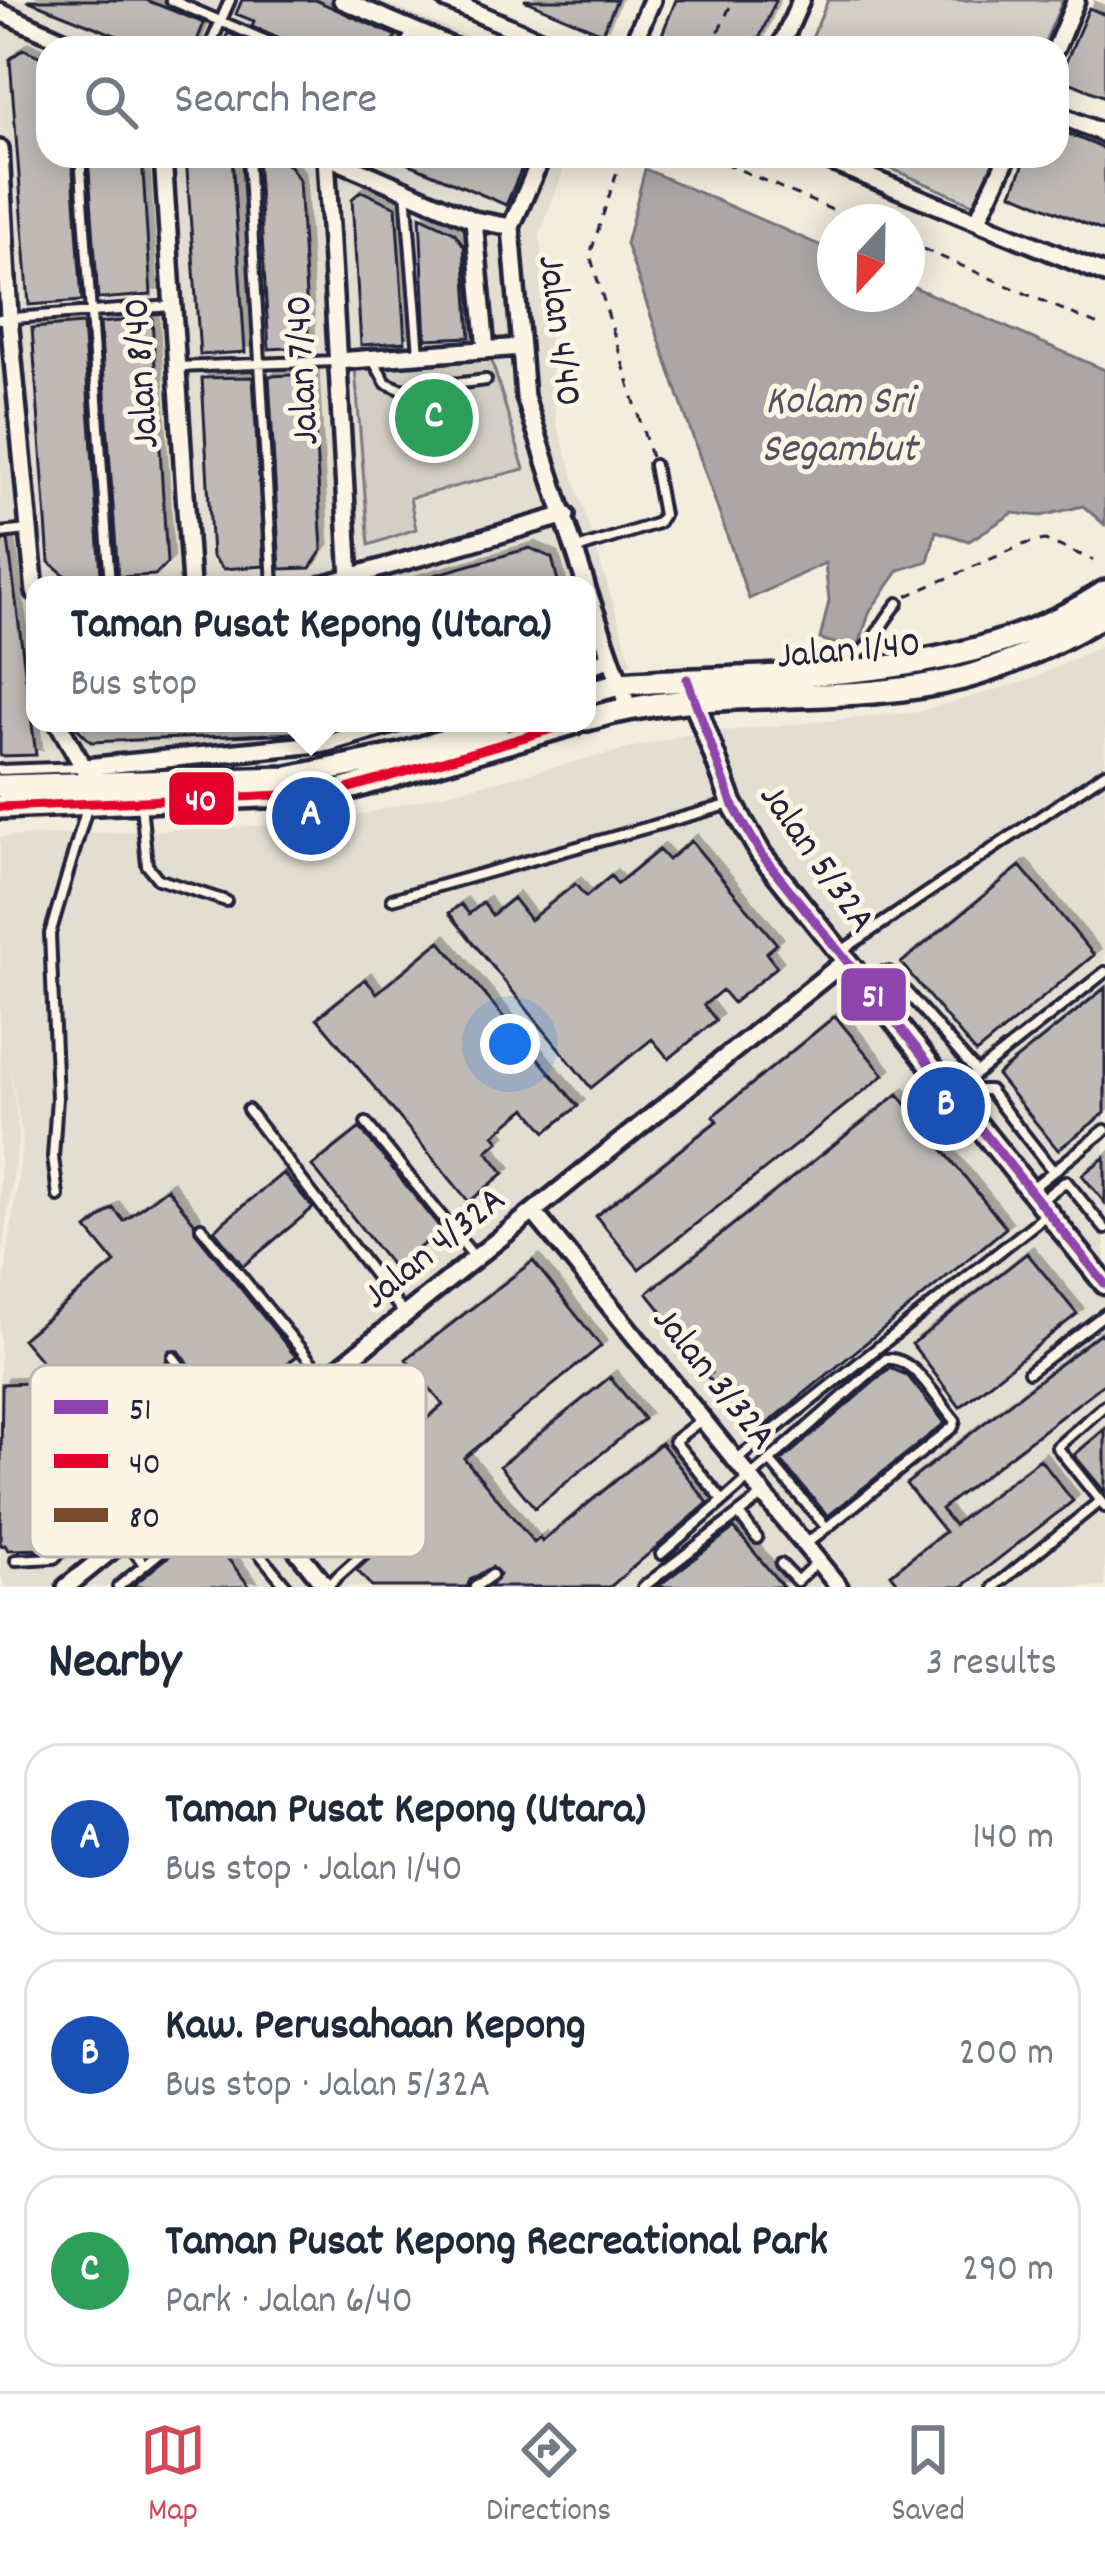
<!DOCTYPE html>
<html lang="en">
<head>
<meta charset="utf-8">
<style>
	:root { --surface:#fff; --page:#f2f2f3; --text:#1f2937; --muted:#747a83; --line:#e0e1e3; --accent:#d1495b }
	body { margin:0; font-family:Dekko,sans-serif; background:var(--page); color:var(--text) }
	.compass { position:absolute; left:817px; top:204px; width:108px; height:108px; border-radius:50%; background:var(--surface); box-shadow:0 6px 30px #0003; rotate:202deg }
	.you { position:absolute; left:510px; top:1044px; width:42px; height:42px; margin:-30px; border:9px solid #fff; border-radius:50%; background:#1a73e8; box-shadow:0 0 0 18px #1a73e833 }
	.badge { display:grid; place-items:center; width:78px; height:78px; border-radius:50%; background:var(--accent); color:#fff; font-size:39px; font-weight:700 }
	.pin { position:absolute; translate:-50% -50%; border:6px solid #fff; box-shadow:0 3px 12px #0006 }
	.popup { position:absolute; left:26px; top:576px; width:570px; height:156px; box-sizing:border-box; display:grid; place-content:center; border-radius:24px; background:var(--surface); filter:drop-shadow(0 3px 9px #0005); font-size:39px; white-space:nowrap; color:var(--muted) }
	.popup b { font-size:45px; color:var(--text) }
	.popup::after { content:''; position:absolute; left:50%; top:100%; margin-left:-24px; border:24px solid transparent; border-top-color:var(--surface) }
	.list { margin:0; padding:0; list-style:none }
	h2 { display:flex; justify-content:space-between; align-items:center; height:156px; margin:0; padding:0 48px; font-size:51px }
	h2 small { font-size:39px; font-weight:400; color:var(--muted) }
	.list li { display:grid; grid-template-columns:78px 1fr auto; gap:36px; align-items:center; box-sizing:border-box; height:192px; margin:0 24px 24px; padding:0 24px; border:3px solid var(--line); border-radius:36px }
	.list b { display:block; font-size:45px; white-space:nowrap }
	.list p { margin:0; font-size:39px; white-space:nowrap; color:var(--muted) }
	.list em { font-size:39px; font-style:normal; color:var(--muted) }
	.icon { flex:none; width:66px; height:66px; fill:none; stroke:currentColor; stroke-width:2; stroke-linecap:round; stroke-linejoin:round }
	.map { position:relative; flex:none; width:1105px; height:1587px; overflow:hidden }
	.search { position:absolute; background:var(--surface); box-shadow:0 6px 30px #0003; left:36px; right:36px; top:36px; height:132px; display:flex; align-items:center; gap:30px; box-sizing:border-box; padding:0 42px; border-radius:36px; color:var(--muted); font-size:45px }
	.sheet { height:804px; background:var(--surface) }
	nav { display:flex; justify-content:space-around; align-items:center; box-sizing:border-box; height:168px; border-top:3px solid var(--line); background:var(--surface); font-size:33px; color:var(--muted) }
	nav a { display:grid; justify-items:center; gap:6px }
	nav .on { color:var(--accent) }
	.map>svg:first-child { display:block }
	.built { fill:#e3ded2 }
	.green { fill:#d4cfc6; stroke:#7b7880; stroke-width:3 }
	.water { fill:#aca7a6; stroke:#75727b; stroke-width:3 }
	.building { fill:#bfbab6; stroke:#22223b; stroke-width:3; filter:url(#shadow) }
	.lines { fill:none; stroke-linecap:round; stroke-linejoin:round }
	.service-casing { stroke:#22223b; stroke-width:16 }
	.minor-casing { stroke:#22223b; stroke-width:24 }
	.tertiary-casing { stroke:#22223b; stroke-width:27 }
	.secondary-casing { stroke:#22223b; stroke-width:30 }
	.path { stroke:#22223b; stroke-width:3; stroke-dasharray:9 9; stroke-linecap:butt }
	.service { stroke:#fcf5e5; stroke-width:8 }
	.minor { stroke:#fcf5e5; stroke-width:15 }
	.tertiary { stroke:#fcf5e5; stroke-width:18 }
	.secondary { stroke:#fcf5e5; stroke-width:21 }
	.bus-1-casing { stroke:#fcf5e5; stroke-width:18 }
	.bus-2-casing { stroke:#fcf5e5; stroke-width:18 }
	.bus-1 { stroke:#8e44ad; stroke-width:9 }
	.bus-2 { stroke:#e4002b; stroke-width:9 }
	.labels { text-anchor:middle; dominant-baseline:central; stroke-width:10; stroke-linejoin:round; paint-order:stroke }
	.street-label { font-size:39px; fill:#22223b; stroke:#fcf5e5 }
	.water-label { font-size:42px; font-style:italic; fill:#525160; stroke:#fcf5e5 }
	.key { fill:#fcf5e5; stroke:#bbb6b2; stroke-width:3 }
	.key-label { font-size:33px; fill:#22223b }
	.line-badge { stroke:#fcf5e5; stroke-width:4.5 }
	.badge-label { font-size:33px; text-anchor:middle; font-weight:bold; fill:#fff }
</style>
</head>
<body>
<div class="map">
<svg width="1105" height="1587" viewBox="0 0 1105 1587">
	<defs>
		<filter id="shadow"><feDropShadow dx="6" dy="-6" stdDeviation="0" flood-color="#0004"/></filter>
	</defs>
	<rect width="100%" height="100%" fill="#f3edde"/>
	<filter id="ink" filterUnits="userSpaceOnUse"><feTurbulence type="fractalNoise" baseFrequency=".00833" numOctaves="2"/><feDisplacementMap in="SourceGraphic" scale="24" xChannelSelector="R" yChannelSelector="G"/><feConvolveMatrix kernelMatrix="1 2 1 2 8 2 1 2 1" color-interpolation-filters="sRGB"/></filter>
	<g filter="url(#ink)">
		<path class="built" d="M0,0H377L498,48H48V156H569L540,233L556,421L632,663L587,676V585H35V723H432L328,754L0,776Z
			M1105,644V1587H4L0,1571V1312L23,1140L8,1058L19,1134L0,1267V837L326,823L684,735L917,712L1030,680Z"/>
		<path class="green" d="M828,0H1063L1042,48H808Z
			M862,156H996L975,205Z
			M491,358L524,469L410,498L416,529L369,545L355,368Z"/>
		<path class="water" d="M645,169L835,252V294H907V284L1105,370V525L1083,506L1041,516L1013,513L969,541L936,531L928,561L899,570L870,611L857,650L820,639L829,601L825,563L749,599L626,244Z"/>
		<path class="building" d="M27,0H146L204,23L194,48H147Z
			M242,0H315L396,36L390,48H291L287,41L252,26L254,21L236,14Z
			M524,0H617L602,33Z
			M676,0H776L755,48H668L658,44Z
			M1089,8L1105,15V97L1059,78Z
			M228,33L262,48H221Z
			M23,49L48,60V156H72L82,301L29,305L10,59Z
			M1057,129L1105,149V232L1012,193L1027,156H1057Z
			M88,156H142L151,295L98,299Z
			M186,156H232L245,352L200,355Z
			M257,156H270L290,166L299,180L309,347L269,349Z
			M391,156H527L506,205Z
			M361,191L396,207L405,342L361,345L352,199Z
			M420,216L454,232L464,246L470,337L426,339Z
			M152,318L167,563L155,575L118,577L100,323Z
			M83,324L101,574L66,576L49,562L32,328Z
			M312,374L322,550L310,568L280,569L269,376Z
			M253,377L264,566L223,569L212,556L202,378Z
			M8,540L36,755L0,756V541Z
			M530,548L552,558L559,585H410V582Z
			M72,723H316L317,732L91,742Z
			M691,841L777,944L766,953L777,967L733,1003L722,990L704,1005L716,1020L669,1059L652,1039L591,1088L449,913L461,904L469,914L483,903L492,915L513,898L530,920L575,884L586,897L611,876L617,884L659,850L668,860Z
			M1020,866L1094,955L976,1053L901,963Z
			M440,941L578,1106L546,1132L526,1108L494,1135L499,1141L487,1151L504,1173L469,1202L317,1018L365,979L377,993Z
			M1105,988V1113L1058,1150L997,1075Z
			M835,1016L884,1075L639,1269L596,1216L717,1121L713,1116Z
			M898,1094L1006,1228L755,1434L707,1376L711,1373L647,1293Z
			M360,1128L442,1230L393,1268L312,1166Z
			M1105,1157V1203L1082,1175Z
			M283,1173L313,1208L243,1266L214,1230Z
			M167,1188L194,1222L195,1232L296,1357L230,1408L224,1401L220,1404L179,1351L169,1350L166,1362L207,1415L136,1473L22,1339L115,1263L87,1229L113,1208L124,1221Z
			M1027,1253L1077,1314L960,1407L912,1344Z
			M533,1261L601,1346L464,1458L534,1543L540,1538L542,1542L661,1443L708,1503L610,1587H489L500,1575L492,1567L470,1580L467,1587H372L357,1570L418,1515L420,1504L407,1503L349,1555L318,1510L443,1405L406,1359Z
			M1100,1333L1105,1339V1383L941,1509L954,1525L1040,1459L1073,1501L962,1587H901L891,1574L945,1532L906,1484Z
			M890,1368L907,1375L945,1423L828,1516L781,1461Z
			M610,1377L644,1419L535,1508L500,1466Z
			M31,1383L61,1419L75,1421L74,1451H84V1477H96L95,1496H83V1520L64,1522V1538L49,1549L8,1550L5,1545L0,1546L2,1384Z
			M1105,1429V1492L1074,1455Z
			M204,1528L250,1587H131L179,1548Z
			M734,1528L783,1587H657Z"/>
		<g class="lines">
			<g class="service-casing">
				<path id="service" d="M171,0L283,48
					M209,48L230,0
					M404,48L412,30
					M80,156L110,585
					M248,156L273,585
					M406,190L419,354
					M0,319L172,306
					M373,360L386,383L403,390L486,380
					M177,367L336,361
					M0,533L28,530
					M577,549L658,523L663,515L654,465
					M841,663C871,654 878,626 898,603
					M324,723L327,742
					M0,770L83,767
					M141,804L147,865L158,879L226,901
					M392,899L731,804
					M840,952L1105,773
					M866,984L882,972H889L977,1073
					M953,1092L1105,972
					M962,1104L980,1090H989L1016,1125
					M248,1110L405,1315
					M366,1123L476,1259
					M1020,1129L1053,1171
					M1031,1189L1105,1130
					M58,1196L53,1157L57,1098L50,934L87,808
					M1040,1201L1066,1181L1105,1229
					M201,1227L325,1379
					M173,1357L241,1444
					M1029,1372L1105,1314
					M1105,1405L1057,1447L1105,1507
					M701,1420L674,1441L723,1501L886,1359C914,1355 938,1402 955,1421L953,1427L806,1544
					M102,1443L157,1513
					M736,1460L1047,1214
					M769,1460L826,1527
					M276,1464L326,1535L302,1556
					M261,1504L288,1484
					M739,1514L757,1538
					M281,1527L351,1472
					M126,1540L143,1563
					M661,1554L723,1501
					M16,1560L54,1558L118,1498L140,1527
					M781,1564L797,1581L817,1562
					M327,1586L413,1509
					M118,1587L214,1508L221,1507L287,1587
					M475,1587L492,1575
					M643,1587L762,1496
					M994,1587L1100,1501"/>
			</g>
			<g class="minor-casing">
				<path id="minor" d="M342,0L455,48
					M447,0L558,48
					M0,12L81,48
					M631,48L652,0
					M780,48L801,0
					M1056,48L1076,0
					M1057,114L1105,134
					M0,149L9,318L35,592
					M163,156L191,585
					M326,156L350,579
					M327,156L474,220L511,227
					M542,156L511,227L525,397L586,585
					M817,156L1105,274
					M474,220L486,350
					M977,221L1008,156
					M338,361L521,347
					M322,585L566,515
					M587,589L628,707
					M587,666L610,659
					M58,723L86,772
					M85,767L328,743L396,723
					M535,1214L839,1587
					M225,1459L326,1587
					M66,1587L845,961"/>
			</g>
			<g class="tertiary-casing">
				<path id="tertiary" d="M689,687L732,803L761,854L1105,1284"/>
			</g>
			<g class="secondary-casing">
				<path id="secondary" d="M587,693L619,684C783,672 962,687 1105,592
					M587,719C709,683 840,709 962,678C1013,665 1060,641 1105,614
					M0,786L288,778L400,755L500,723
					M0,807L333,793L573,723"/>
			</g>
			<path class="path" d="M711,48L733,0
				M622,156L590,255L651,457
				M708,156L860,222
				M907,242L1105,328
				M907,596L1025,544L1045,540L1093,560"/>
			<use href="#service" class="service"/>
			<use href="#minor" class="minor"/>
			<use href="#tertiary" class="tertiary"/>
			<use href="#secondary" class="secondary"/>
			<g class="bus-1-casing">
				<path id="bus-1" d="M687,679L732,803L761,854L1105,1284"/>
			</g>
			<g class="bus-2-casing">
				<path id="bus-2" d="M0,807L333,793L573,723"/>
			</g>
			<use href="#bus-1" class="bus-1"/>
			<use href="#bus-2" class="bus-2"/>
		</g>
	</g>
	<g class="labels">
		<g class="street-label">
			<text transform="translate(557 331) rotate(83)">Jalan 4/40</text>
			<text transform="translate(305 370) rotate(-93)">Jalan 7/40</text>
			<text transform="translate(144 373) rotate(-94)">Jalan 8/40</text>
			<text transform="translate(849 653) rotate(-5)">Jalan 1/40</text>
			<text transform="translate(815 860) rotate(55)">Jalan 5/32A</text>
			<text transform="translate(436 1250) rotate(-39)">Jalan 4/32A</text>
			<text transform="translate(712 1380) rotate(51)">Jalan 3/32A</text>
		</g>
		<g class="water-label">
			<text x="839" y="404">Kolam Sri<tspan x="839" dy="48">Segambut</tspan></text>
		</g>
	</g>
	<rect x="30" y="1365" width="396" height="192" rx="18" class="key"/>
	<rect x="54" y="1400" width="54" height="14" fill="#8e44ad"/>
	<rect x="54" y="1454" width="54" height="14" fill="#e4002b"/>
	<rect x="54" y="1508" width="54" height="14" fill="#7a4b2a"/>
	<g class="key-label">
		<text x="129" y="1419">51</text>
		<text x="129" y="1473">40</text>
		<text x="129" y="1527">80</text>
	</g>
	<g class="line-badge">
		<rect x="167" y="770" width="69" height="57" rx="12" fill="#e4002b"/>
		<rect x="839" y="966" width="69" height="57" rx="12" fill="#8e44ad"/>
	</g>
	<g class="badge-label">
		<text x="201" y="810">40</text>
		<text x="873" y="1006">51</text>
	</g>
</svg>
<svg class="compass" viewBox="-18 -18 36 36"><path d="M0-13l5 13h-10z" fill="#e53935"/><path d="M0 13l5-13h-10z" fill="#747a83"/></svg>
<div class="you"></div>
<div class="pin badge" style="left:311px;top:816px;background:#1a4fb4">A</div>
<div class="popup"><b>Taman Pusat Kepong (Utara)</b>Bus stop</div>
<div class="pin badge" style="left:946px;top:1106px;background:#1a4fb4">B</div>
<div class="pin badge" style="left:434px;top:418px;background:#2e9e5b">C</div>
<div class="search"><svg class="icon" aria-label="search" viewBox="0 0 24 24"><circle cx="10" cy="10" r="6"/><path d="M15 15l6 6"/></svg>Search here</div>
</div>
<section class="sheet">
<h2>Nearby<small>3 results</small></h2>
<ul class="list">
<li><span class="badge" style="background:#1a4fb4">A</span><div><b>Taman Pusat Kepong (Utara)</b><p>Bus stop · Jalan 1/40</p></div><em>140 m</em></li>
<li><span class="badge" style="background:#1a4fb4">B</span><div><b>Kaw. Perusahaan Kepong</b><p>Bus stop · Jalan 5/32A</p></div><em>200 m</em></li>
<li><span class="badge" style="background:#2e9e5b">C</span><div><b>Taman Pusat Kepong Recreational Park</b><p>Park · Jalan 6/40</p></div><em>290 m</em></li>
</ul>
</section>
<nav>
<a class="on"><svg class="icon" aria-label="map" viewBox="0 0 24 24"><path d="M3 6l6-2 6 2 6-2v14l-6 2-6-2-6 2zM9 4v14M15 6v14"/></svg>Map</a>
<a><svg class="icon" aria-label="directions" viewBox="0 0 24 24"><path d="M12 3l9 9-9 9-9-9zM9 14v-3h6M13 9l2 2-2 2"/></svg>Directions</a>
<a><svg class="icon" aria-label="saved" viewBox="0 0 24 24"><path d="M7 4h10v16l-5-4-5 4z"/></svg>Saved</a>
</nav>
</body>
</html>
